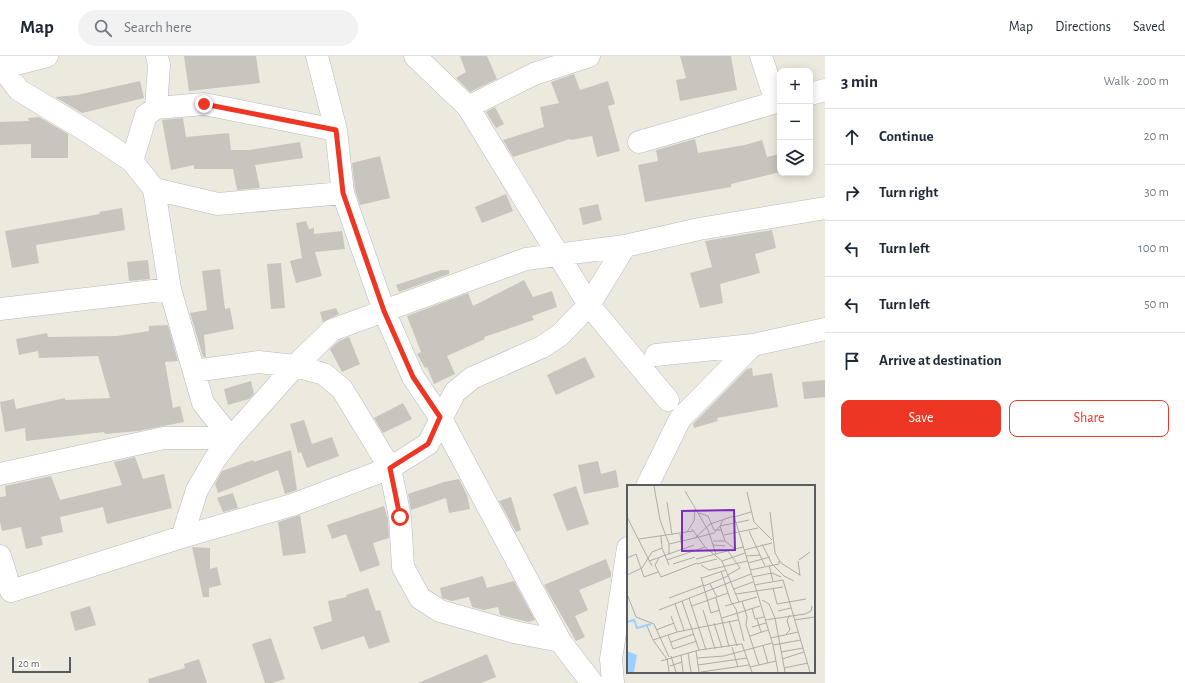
<!DOCTYPE html>
<html lang="en">
<head>
<meta charset="utf-8">
<style>
	:root { --surface:#fff; --page:#f2f2f3; --text:#1f2937; --muted:#747a83; --line:#e0e1e3; --accent:#ed3623 }
	body { margin:0; font-family:"Alegreya Sans",sans-serif; background:var(--page); color:var(--text) }
	.controls { position:absolute; right:12px; top:12px; display:grid; overflow:hidden; border-radius:8px; box-shadow:0 2px 10px #0003 }
	.controls button { width:36px; height:36px; display:grid; place-items:center; padding:0; border:0; border-bottom:1px solid var(--line); background:var(--surface); color:var(--text); font:20px sans-serif }
	.scale { position:absolute; left:12px; bottom:10px; width:59px; box-sizing:border-box; padding-left:4px; border:2px solid #585b60; border-top:0; font-size:11px; line-height:14px; white-space:nowrap; color:#585b60; -webkit-text-stroke:3px #fff; paint-order:stroke }
	.stop { position:absolute; width:12px; height:12px; margin:-9px; border:3px solid #ed3623; border-radius:50%; background:#fff }
	.stop.end { background:#ed3623; border-color:#fff; box-shadow:0 1px 4px #0008 }
	.list { margin:0; padding:0; list-style:none }
	h2 { display:flex; justify-content:space-between; align-items:center; height:52px; margin:0; padding:0 16px; font-size:17px }
	h2 small { font-size:13px; font-weight:400; color:var(--muted) }
	.list li { display:grid; grid-template-columns:26px 1fr auto; gap:12px; align-items:center; box-sizing:border-box; height:56px; padding:0 16px; border-top:1px solid var(--line) }
	.list b { display:block; font-size:15px; white-space:nowrap }
	.list em { font-size:13px; font-style:normal; color:var(--muted) }
	.actions { display:flex; gap:8px; padding:12px 16px }
	.actions a { flex:1; padding:9px 0; border:1px solid var(--accent); border-radius:8px; text-align:center; font-size:14px; color:var(--accent) }
	.actions .main { background:var(--accent); color:#fff }
	.icon { flex:none; width:22px; height:22px; fill:none; stroke:currentColor; stroke-width:2; stroke-linecap:round; stroke-linejoin:round }
	.map { position:relative; flex:none; width:825px; height:627px; overflow:hidden }
	header { display:flex; align-items:center; gap:24px; box-sizing:border-box; height:56px; padding:0 20px; background:var(--surface); border-bottom:1px solid var(--line) }
	header strong { font-size:19px }
	nav { display:flex; gap:22px; margin-inline-start:auto; font-size:14px }
	.search { width:280px; height:36px; background:var(--page); display:flex; align-items:center; gap:10px; box-sizing:border-box; padding:0 14px; border-radius:22px; color:var(--muted); font-size:15px }
	main { display:flex }
	aside { flex:1; background:var(--surface) }
	.map>svg:first-child { display:block }
	.building { fill:#c8c5be }
	.lines { fill:none; stroke-linecap:round; stroke-linejoin:round }
	.minor-casing { stroke:#b7b9be; stroke-width:23 }
	.minor { stroke:#fff; stroke-width:22 }
	.route { stroke:#ed3623; stroke-width:5 }
	.inset-river { fill:none; stroke:#9bd1ff; stroke-width:2 }
	.inset-road { fill:none; stroke:#adaca8; stroke-width:1 }
	.view { fill:#7b2cbf; fill-opacity:0.15; stroke:#7b2cbf; stroke-width:2 }
	.inset-edge { fill:none; stroke:#585b60; stroke-width:2 }
</style>
</head>
<body>
<header>
<strong>Map</strong>
<div class="search"><svg class="icon" aria-label="search" viewBox="0 0 24 24"><circle cx="10" cy="10" r="6"/><path d="M15 15l6 6"/></svg>Search here</div>
<nav><a>Map</a><a>Directions</a><a>Saved</a></nav>
</header>
<main>
<div class="map">
<svg width="825" height="627" viewBox="0 0 825 627">
	<rect width="100%" height="100%" fill="#ece9de"/>
	<path class="building" d="M184,0H256L260,27L189,35Z
		M460,0H487L497,23L470,36L456,22L466,16Z
		M680,0H731L737,34L680,45L676,24L686,22Z
		M574,18L580,34L608,25L615,48L608,50L620,95L597,101L592,80L571,84L570,83L513,101L503,84L544,71L540,51L559,47L551,26Z
		M140,25L144,42L82,57L55,41L77,39Z
		M495,51L504,68L496,72L486,56Z
		M39,61L68,78V102H31V88L0,89V66L29,65L28,62Z
		M183,62L186,81L229,77L231,94H250L300,86L303,102L255,109L260,132L237,134L233,113H194V109L171,114L162,64Z
		M695,83L698,97L745,89L762,84L767,101L780,98V116L731,128V131L645,146L638,109L658,105L656,94Z
		M380,100L390,142L360,149L355,134L352,107Z
		M506,138L513,155L482,167L475,151Z
		M598,148L602,164L583,169L579,152Z
		M122,152L125,174L36,189L39,207L12,212L5,175L100,158L99,156Z
		M306,165L309,173L314,172V178L342,175L345,193L315,196L322,220L296,227L290,205L302,202L296,167Z
		M772,174L776,192L755,198L760,217L720,228L723,247L700,252L690,217L712,211L705,185Z
		M148,204L150,223L129,225L127,206Z
		M281,207L285,252L271,253L267,208Z
		M220,213L225,253L230,252L234,273L204,279L206,301H203L190,257L207,254L202,215Z
		M441,214H449V218L399,236L396,229Z
		M524,224L533,241L552,235L557,251L532,260L534,264L484,281L485,283L447,300L455,318L434,328L427,311L425,312L417,298L421,296L407,260L468,237L473,250Z
		M336,252L339,258L323,266L320,256Z
		M168,269L178,305L165,306L173,352L180,350L184,366L138,375L105,378L104,376L26,385L25,372L5,376L0,346L14,343L16,353L65,342V344L110,342L98,300L39,302L38,295L19,299L16,283L47,277L48,281L117,280L149,275V270Z
		M349,281L360,308L342,316L330,293L339,285Z
		M585,301L595,321L556,339L547,319Z
		M752,312L753,320L772,317L778,351L717,362L718,365L694,372L693,368L747,313Z
		M825,324V341L804,343L802,326Z
		M251,325L254,338L249,343L228,349L224,333Z
		M403,347L412,363L383,377L374,362Z
		M304,364L312,388L332,381L339,400L307,412L301,396L298,397L290,368Z
		M291,394L297,434L285,438L278,414L218,437L215,428L222,415L253,404L254,406Z
		M135,401L143,423L164,418L172,452L107,468L103,451L60,461L63,476L41,481L43,489L26,493L21,471L2,475L0,466V441L6,440L5,430L51,420L60,444L122,429L114,406Z
		M598,405L601,418L616,414L619,431L584,438L578,409Z
		M459,423L467,439L470,453L449,457L446,442L411,454L408,438L444,426Z
		M576,430L589,468L567,475L553,438Z
		M233,437L238,452L223,456L217,442Z
		M511,441L521,474L516,476L499,445Z
		M384,450L388,463L389,482L373,487L380,509L360,516L346,478L332,483L327,469Z
		M300,459L306,497L283,500L278,466Z
		M192,491L210,492V513L217,511L221,529L209,532V541H203Z
		M606,503L611,517V521L579,534L588,554L575,560L585,581L576,585L544,529Z
		M483,520L487,532L514,525L535,564L528,566L500,559L498,551L484,554L472,551L469,541L452,545L442,542L440,532Z
		M368,532L376,555L380,554L390,586L369,593L364,580L321,594L313,571L332,565L328,545L347,541L346,539Z
		M90,550L96,569L75,575L70,556Z
		M271,582L285,623L272,627H265L252,588Z
		M487,598L496,621L481,627H418Z
		M199,603L207,627H149L148,623L185,612L184,608Z"/>
	<g class="lines">
		<g class="minor-casing">
			<path id="minor" d="M317,0L336,74L343,137L384,255L413,321L440,361L560,585L592,627
				M415,0L468,51L534,18L589,0
				M761,0L776,46
				M1,11L19,34L90,77L132,105L154,133L170,233L203,347L231,382L215,403L197,434L182,481
				M0,12L47,0
				M810,38L825,34
				M468,51L589,249L668,344
				M156,52L159,9L157,0
				M639,86L780,45
				M132,105L146,59L156,52L204,48L336,74
				M154,133L218,148L343,137
				M0,253L170,233
				M656,299L753,289L825,273
				M194,315L259,306L295,310L324,318L342,333L390,412L400,461L403,511L420,542L440,555L514,576L560,585
				M0,418L164,382H231L295,310L332,274L526,203L625,190
				M647,430L680,363L753,289
				M0,500L11,535L182,481L292,449L390,412L428,388L455,336L472,322L542,291L560,279L589,249L625,190L699,173L825,152
				M613,627L611,603L628,492"/>
		</g>
		<use href="#minor" class="minor"/>
	</g>
	<g class="lines">
		<path class="route" d="M204,48L336,74L343,137L384,255L413,321L440,361L428,388L390,412L400,461"/>
	</g>
	<g transform="translate(627 429)">
		<rect width="188" height="188" fill="#ece9de"/>
		<path d="M0,166L10,170L7,187H1L0,184Z" fill="#9bd1ff"/>
		<path class="inset-river" d="M0,137L7,135L10,143L24,139"/>
		<path class="inset-road" d="M27,1L33,35L42,59V69M58,6L81,45L89,69M120,7L127,37L145,55M40,17L45,50M143,27L148,68L154,78L173,90M72,28L81,31L87,45H95M0,32L25,81M107,32L124,27M96,35L93,41L98,56M65,44L78,62M122,46L138,81M60,47L67,36L68,24M53,49L55,64M97,50L131,43M34,51L35,63L42,80M68,53L87,48L93,41L122,35M12,54L66,46M86,56H98L108,64M42,59L68,53L83,39L107,31L146,160L151,187M135,59L145,79L157,91L167,96M86,60L98,61M117,65L145,58M119,71L133,70M0,73L9,69L17,92L31,87M32,73L28,80L34,92L70,78M69,74L116,62M40,75L78,62L95,76L112,117M172,75L183,67M22,76L67,60M95,76L118,68M171,76L173,91M121,78L143,72M46,79L68,72M70,79L90,74M74,80L82,85L120,76M142,80L146,96M123,85L152,79V76M94,86L104,117L109,124L117,156M0,90L15,83L25,67L35,63M101,90L113,83L101,66M74,92L84,128L93,125M125,92L145,88L154,92M75,93L99,85M83,99L90,112M127,100L156,95L183,187M77,101L101,91M146,103L150,119L179,114M107,104L126,97M0,109L9,132L27,139L42,172M109,109L156,102M42,113L77,100M62,113L79,165M89,113L102,162M135,115L142,119L148,133L158,187M55,116L72,165M115,116L120,132L119,140L132,180L149,176M48,119L57,145M65,121L101,108M98,121L130,112M125,123L128,134L137,132M32,125L124,89M76,125L88,164M151,126L164,123M44,131L50,147M95,133L133,121M130,134L134,147M138,135L178,129L184,126L185,121M167,135L188,132M102,136L110,161M87,138L95,163M20,141L26,155L39,173M125,142L139,138M29,145L47,138M159,149L163,145L160,135L163,130M41,150L46,164L70,156M123,151L141,145M144,153L171,147M26,155L50,147L111,135M44,157L67,149M146,160L174,155M136,161L141,178M105,162L111,182M69,166L72,187M154,167L176,163M61,168L64,187M54,170L56,187M44,171L49,187M40,173L42,187M70,173L97,171L145,158M155,174L177,167M34,176L72,165L115,159L123,182M71,180L120,173M43,181L55,177M157,183L181,178M74,187L122,180M125,187L123,182L132,180"/>
		<path class="view" d="M107,25L108,65L55,66V26Z"/>
		<rect width="188" height="188" class="inset-edge"/>
	</g>
</svg>
<div class="controls">
<button>+</button>
<button>−</button>
<button><svg class="icon" aria-label="layers" viewBox="0 0 24 24"><path d="M12 4l9 5-9 5-9-5zM3 14l9 5 9-5"/></svg></button>
</div>
<div class="scale">20 m</div>
<div class="stop" style="left:400px;top:461px"></div>
<div class="stop end" style="left:204px;top:48px"></div>
</div>
<aside>
<h2>3 min<small>Walk · 200 m</small></h2>
<ul class="list">
<li><svg class="icon" aria-label="ahead" viewBox="0 0 24 24"><path d="M12 20V5M6 11l6-6 6 6"/></svg><div><b>Continue</b></div><em>20 m</em></li>
<li><svg class="icon" aria-label="right" viewBox="0 0 24 24"><path d="M7 20v-9h11M14 6l5 5-5 5"/></svg><div><b>Turn right</b></div><em>30 m</em></li>
<li><svg class="icon" aria-label="left" viewBox="0 0 24 24"><path d="M17 20v-9H6M10 6l-5 5 5 5"/></svg><div><b>Turn left</b></div><em>100 m</em></li>
<li><svg class="icon" aria-label="left" viewBox="0 0 24 24"><path d="M17 20v-9H6M10 6l-5 5 5 5"/></svg><div><b>Turn left</b></div><em>50 m</em></li>
<li><svg class="icon" aria-label="arrive" viewBox="0 0 24 24"><path d="M6 21V4h12l-3 4 3 4H6"/></svg><div><b>Arrive at destination</b></div></li>
</ul>
<div class="actions"><a class="main">Save</a><a>Share</a></div>
</aside>
</main>
</body>
</html>
